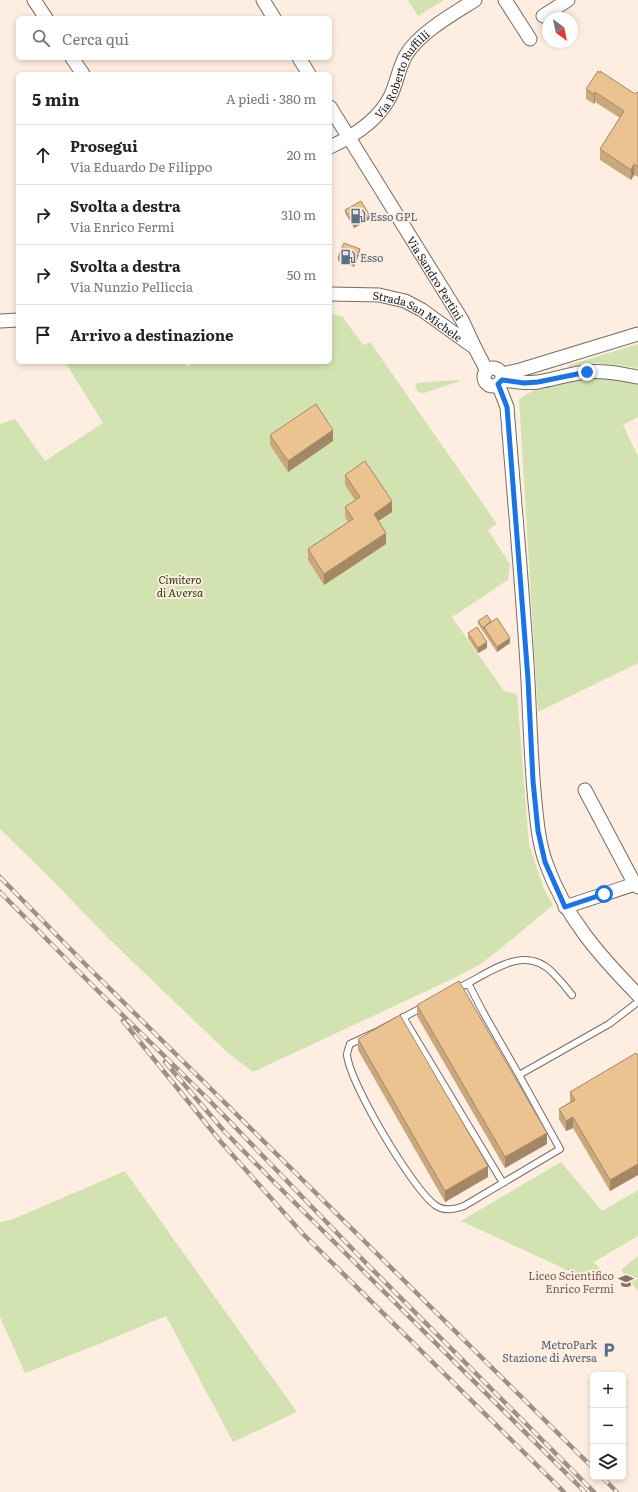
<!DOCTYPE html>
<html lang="it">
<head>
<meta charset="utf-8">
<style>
	:root { --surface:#fff; --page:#f6f6f6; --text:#222; --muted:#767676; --line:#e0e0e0 }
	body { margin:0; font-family:Literata,serif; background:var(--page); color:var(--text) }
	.controls { position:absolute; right:12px; bottom:12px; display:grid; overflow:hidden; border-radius:6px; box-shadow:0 2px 6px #0003 }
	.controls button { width:36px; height:36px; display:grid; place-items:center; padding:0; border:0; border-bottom:1px solid var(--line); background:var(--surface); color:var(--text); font:20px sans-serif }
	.compass { position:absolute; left:542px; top:12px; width:36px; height:36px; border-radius:50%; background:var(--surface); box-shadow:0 2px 6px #0003; rotate:147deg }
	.stop { position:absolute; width:12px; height:12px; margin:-9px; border:3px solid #1a73e8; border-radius:50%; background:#fff }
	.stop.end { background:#1a73e8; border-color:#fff; box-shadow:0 1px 4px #0008 }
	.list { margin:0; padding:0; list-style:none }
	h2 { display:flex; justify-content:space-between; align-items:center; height:52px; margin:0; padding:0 16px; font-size:17px }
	h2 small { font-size:13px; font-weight:400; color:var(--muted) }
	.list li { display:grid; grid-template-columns:26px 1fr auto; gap:12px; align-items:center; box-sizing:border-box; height:60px; padding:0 16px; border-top:1px solid var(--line) }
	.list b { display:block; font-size:15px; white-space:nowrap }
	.list p { margin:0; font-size:13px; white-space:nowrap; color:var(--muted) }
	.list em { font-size:13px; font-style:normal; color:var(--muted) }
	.icon { flex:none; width:22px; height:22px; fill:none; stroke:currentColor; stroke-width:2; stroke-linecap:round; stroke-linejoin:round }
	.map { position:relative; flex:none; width:638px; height:1492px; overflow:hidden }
	.search { position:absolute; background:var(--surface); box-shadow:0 2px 6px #0003; left:16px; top:16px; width:316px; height:44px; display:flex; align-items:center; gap:10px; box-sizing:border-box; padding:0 14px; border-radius:6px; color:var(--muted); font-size:15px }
	.panel { position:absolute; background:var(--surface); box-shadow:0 2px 6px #0003; left:16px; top:72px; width:316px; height:292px; border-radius:6px }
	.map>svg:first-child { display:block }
	.green { fill:#d2e3b1 }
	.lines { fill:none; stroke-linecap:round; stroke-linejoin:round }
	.lane-casing { stroke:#796c61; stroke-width:8 }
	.street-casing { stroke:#796c61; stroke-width:15 }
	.lane { stroke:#fff; stroke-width:6 }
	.street { stroke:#fff; stroke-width:13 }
	.rail-casing { stroke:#9c9188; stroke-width:4.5 }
	.rail { stroke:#fdeee1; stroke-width:3; stroke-dasharray:9; stroke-linecap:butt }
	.wall { fill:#c9a87d }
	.shaded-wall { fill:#a48866 }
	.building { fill:#eac391; stroke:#a48866 }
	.route { stroke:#1a73e8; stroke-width:5 }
	.labels { text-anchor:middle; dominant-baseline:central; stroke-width:4; stroke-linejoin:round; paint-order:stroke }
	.street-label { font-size:11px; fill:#26201c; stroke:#fdeee1 }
	.service-label { font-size:11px; fill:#4e5e75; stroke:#fdeee1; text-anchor:start }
	.park-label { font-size:11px; font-style:italic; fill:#303b12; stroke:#fdeee1 }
	.education-label { font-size:11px; fill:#785e54; stroke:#fdeee1; text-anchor:end }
</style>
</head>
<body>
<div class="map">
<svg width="638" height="1492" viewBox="0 0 638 1492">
	<rect width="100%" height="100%" fill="#fdeee1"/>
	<path class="green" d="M408,0H444L418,16Z
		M330,314L342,316L363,345L370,342L497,524L488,530L510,564L508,580L452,617L504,691L517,694L529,845L544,889L553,905L505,945L481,964L450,980L253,1072L228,1053L108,938L55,883L0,829V424L15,419L45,461L103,423L65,362H184L187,367L195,362H330Z
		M638,344V368L596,363L569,368V365Z
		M601,376L638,384V417L623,425L638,456V663L538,712L519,399C542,383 573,380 601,376Z
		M456,380L460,381L424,393L418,392L415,387L417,383Z
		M561,1162L602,1211L638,1190V1236L594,1262L601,1270L591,1281L461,1221Z
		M125,1171L297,1412L233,1442L166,1316L99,1344L25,1373L0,1317V1222L11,1220Z
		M638,1256V1291L621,1270Z"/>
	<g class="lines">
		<g class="lane-casing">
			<path id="lane" d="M468,983L483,1012L519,1075L560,1149L464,1206C455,1209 444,1212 435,1205C412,1188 350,1084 347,1055C347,1052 349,1047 350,1044L376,1032Z
				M468,983C495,969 526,945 553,973C560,980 566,987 572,995
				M403,1017L503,1183
				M519,1075L609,1024L638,1002"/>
		</g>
		<g class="street-casing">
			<g id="street">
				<path d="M34,0L46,18"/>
				<path d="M263,0L274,18"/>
				<path d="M505,0L530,39"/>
				<path d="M543,16L568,0"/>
				<path d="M72,58L83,74"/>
				<path d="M299,58L309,74"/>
				<path id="s1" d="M330,107L462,320L475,348"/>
				<path id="s2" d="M330,147C354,136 379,120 391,95C397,82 399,67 406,55C419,33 453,14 475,0"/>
				<path id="s3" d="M330,294L379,295L405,301L422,310L475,348L487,371"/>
				<path d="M0,321L18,320"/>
				<circle cx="493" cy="377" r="9"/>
				<path d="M502,374L520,370L638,334"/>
				<path d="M502,380C513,381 526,384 538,382C554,379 570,374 586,372C603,370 621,374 638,377"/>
				<path d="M498,384L507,407C514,498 523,589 528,681C530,721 531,762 535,802C537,822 539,844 546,863C565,917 599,955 638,995"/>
				<path d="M585,790L632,879L638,887"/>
				<path d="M565,907L638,883"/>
			</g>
		</g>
		<use href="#lane" class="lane"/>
		<use href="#street" class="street"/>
		<g class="rail-casing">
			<path id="rail" d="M0,877L88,967L593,1468
				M0,892L93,986L209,1100L364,1261L594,1492
				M123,1021L221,1142L303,1234L564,1492
				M165,1062L224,1131L271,1179L585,1492
				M602,1477L617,1492"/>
		</g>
		<use href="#rail" class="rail"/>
	</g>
	<path class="wall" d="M586,89L635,94L638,93V177L634,175L631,180L600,160V149L620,118L595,102L594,104L586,99Z
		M345,210L370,219L354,228L345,213Z
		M360,252L354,267L338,261V258Z
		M270,435L333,441L288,472L270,445Z
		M345,475L392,512L378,521L386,544L324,585L308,560V549L348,522L345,517V507L355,500L345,485Z
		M478,621H491L510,643L497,652L478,624Z
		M468,633L487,648L478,653L468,638Z
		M417,1005L547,1144L505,1168L417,1016Z
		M358,1039L488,1177L445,1202L358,1050Z
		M638,1056V1175L610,1191L573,1128L566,1131L559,1119V1109L570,1102V1092Z"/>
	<path class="shaded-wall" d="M595,92V102L594,104V94Z
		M634,164V175L631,180V170Z
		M370,216V219L354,228V225Z
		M360,249V252L354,267V265Z
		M333,430V441L288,472V461Z
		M392,501V512L374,524V514Z
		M386,533V544L324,585V574Z
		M510,638V643L497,652V647Z
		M487,642V648L478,653V648Z
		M573,1117V1128L566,1131V1121Z
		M547,1133V1144L505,1168V1157Z
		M638,1164V1175L610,1191V1180Z
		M488,1166V1177L445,1202V1191Z"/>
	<path class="building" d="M598,71L600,73V71L635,94L637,92L638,93V167L634,164L631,170L600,149L624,111L595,92L594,94L586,89Z
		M361,201L370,216L354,225L345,210Z
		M344,243L360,249L354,265L338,258Z
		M316,404L333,430L288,461L270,435Z
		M365,461L392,501L374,514L386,533L324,574L308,549L353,519L345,507L360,497L345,475Z
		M487,615L491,621L484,627V629L478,621Z
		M497,618L510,638L497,647L484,627Z
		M477,627L487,642L478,648L468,633Z
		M459,981L547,1133L505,1157L417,1005Z
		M400,1015L488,1166L445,1191L358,1039Z
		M636,1053L638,1056V1164L610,1180L573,1117L566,1121L559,1109L575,1100L570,1092Z"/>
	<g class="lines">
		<path class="route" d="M587,372L538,382L524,383L502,380L498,384L507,407L528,679L533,781L538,831L545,862L565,907L604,894"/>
	</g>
	<defs>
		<g id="fuel-bare" transform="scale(1.2)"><path d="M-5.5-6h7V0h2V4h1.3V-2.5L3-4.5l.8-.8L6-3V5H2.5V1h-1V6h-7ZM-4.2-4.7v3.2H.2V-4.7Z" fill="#5c6f8a" stroke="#fdeee1" stroke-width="2.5" paint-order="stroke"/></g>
		<g id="school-bare" transform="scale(1.2)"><path d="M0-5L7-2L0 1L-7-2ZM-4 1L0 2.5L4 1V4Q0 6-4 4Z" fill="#8d6e63" stroke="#fdeee1" stroke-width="2.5" paint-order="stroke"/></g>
		<g id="parking-bare" transform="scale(1.2)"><path d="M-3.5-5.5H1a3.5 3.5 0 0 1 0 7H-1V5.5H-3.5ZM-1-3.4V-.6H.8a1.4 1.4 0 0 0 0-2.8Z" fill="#5c6f8a" stroke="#fdeee1" stroke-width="2.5" paint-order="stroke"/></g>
	</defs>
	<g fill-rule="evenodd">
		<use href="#fuel-bare" x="358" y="216"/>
		<use href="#fuel-bare" x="348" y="257"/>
		<use href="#school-bare" x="626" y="1281"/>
		<use href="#parking-bare" x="609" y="1350"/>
	</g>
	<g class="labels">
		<g class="street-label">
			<text stroke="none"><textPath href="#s2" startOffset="106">Via Roberto Ruffilli</textPath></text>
			<text stroke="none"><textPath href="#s1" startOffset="201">Via Sandro Pertini</textPath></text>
			<text stroke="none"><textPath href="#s3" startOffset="93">Strada San Michele</textPath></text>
		</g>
		<g class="service-label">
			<text x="370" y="216">Esso GPL</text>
			<text x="360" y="257">Esso</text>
			<text x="597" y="1344" text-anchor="end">MetroPark<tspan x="597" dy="13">Stazione di Aversa</tspan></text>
		</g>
		<g class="park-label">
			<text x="180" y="579">Cimitero<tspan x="180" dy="13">di Aversa</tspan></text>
		</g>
		<g class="education-label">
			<text x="614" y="1275">Liceo Scientifico<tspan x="614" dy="13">Enrico Fermi</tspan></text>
		</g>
	</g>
</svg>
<div class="controls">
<button>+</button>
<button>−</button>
<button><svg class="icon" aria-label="layers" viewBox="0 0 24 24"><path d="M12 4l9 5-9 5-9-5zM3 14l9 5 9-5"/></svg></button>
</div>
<svg class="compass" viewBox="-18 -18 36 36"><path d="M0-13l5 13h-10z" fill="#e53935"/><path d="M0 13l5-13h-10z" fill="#767676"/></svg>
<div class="stop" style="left:604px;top:894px"></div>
<div class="stop end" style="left:587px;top:372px"></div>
<div class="search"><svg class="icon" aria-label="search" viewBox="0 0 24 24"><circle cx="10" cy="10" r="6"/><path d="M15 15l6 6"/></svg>Cerca qui</div>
<section class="panel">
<h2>5 min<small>A piedi · 380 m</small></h2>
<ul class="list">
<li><svg class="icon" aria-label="ahead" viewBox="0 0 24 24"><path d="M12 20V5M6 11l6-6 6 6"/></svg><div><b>Prosegui</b><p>Via Eduardo De Filippo</p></div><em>20 m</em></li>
<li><svg class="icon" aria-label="right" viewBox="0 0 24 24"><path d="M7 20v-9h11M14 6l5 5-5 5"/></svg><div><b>Svolta a destra</b><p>Via Enrico Fermi</p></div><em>310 m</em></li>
<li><svg class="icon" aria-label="right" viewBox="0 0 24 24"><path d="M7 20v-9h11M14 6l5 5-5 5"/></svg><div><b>Svolta a destra</b><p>Via Nunzio Pelliccia</p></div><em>50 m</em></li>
<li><svg class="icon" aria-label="arrive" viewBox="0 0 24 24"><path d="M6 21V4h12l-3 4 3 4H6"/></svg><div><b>Arrivo a destinazione</b></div></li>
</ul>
</section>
</div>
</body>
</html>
